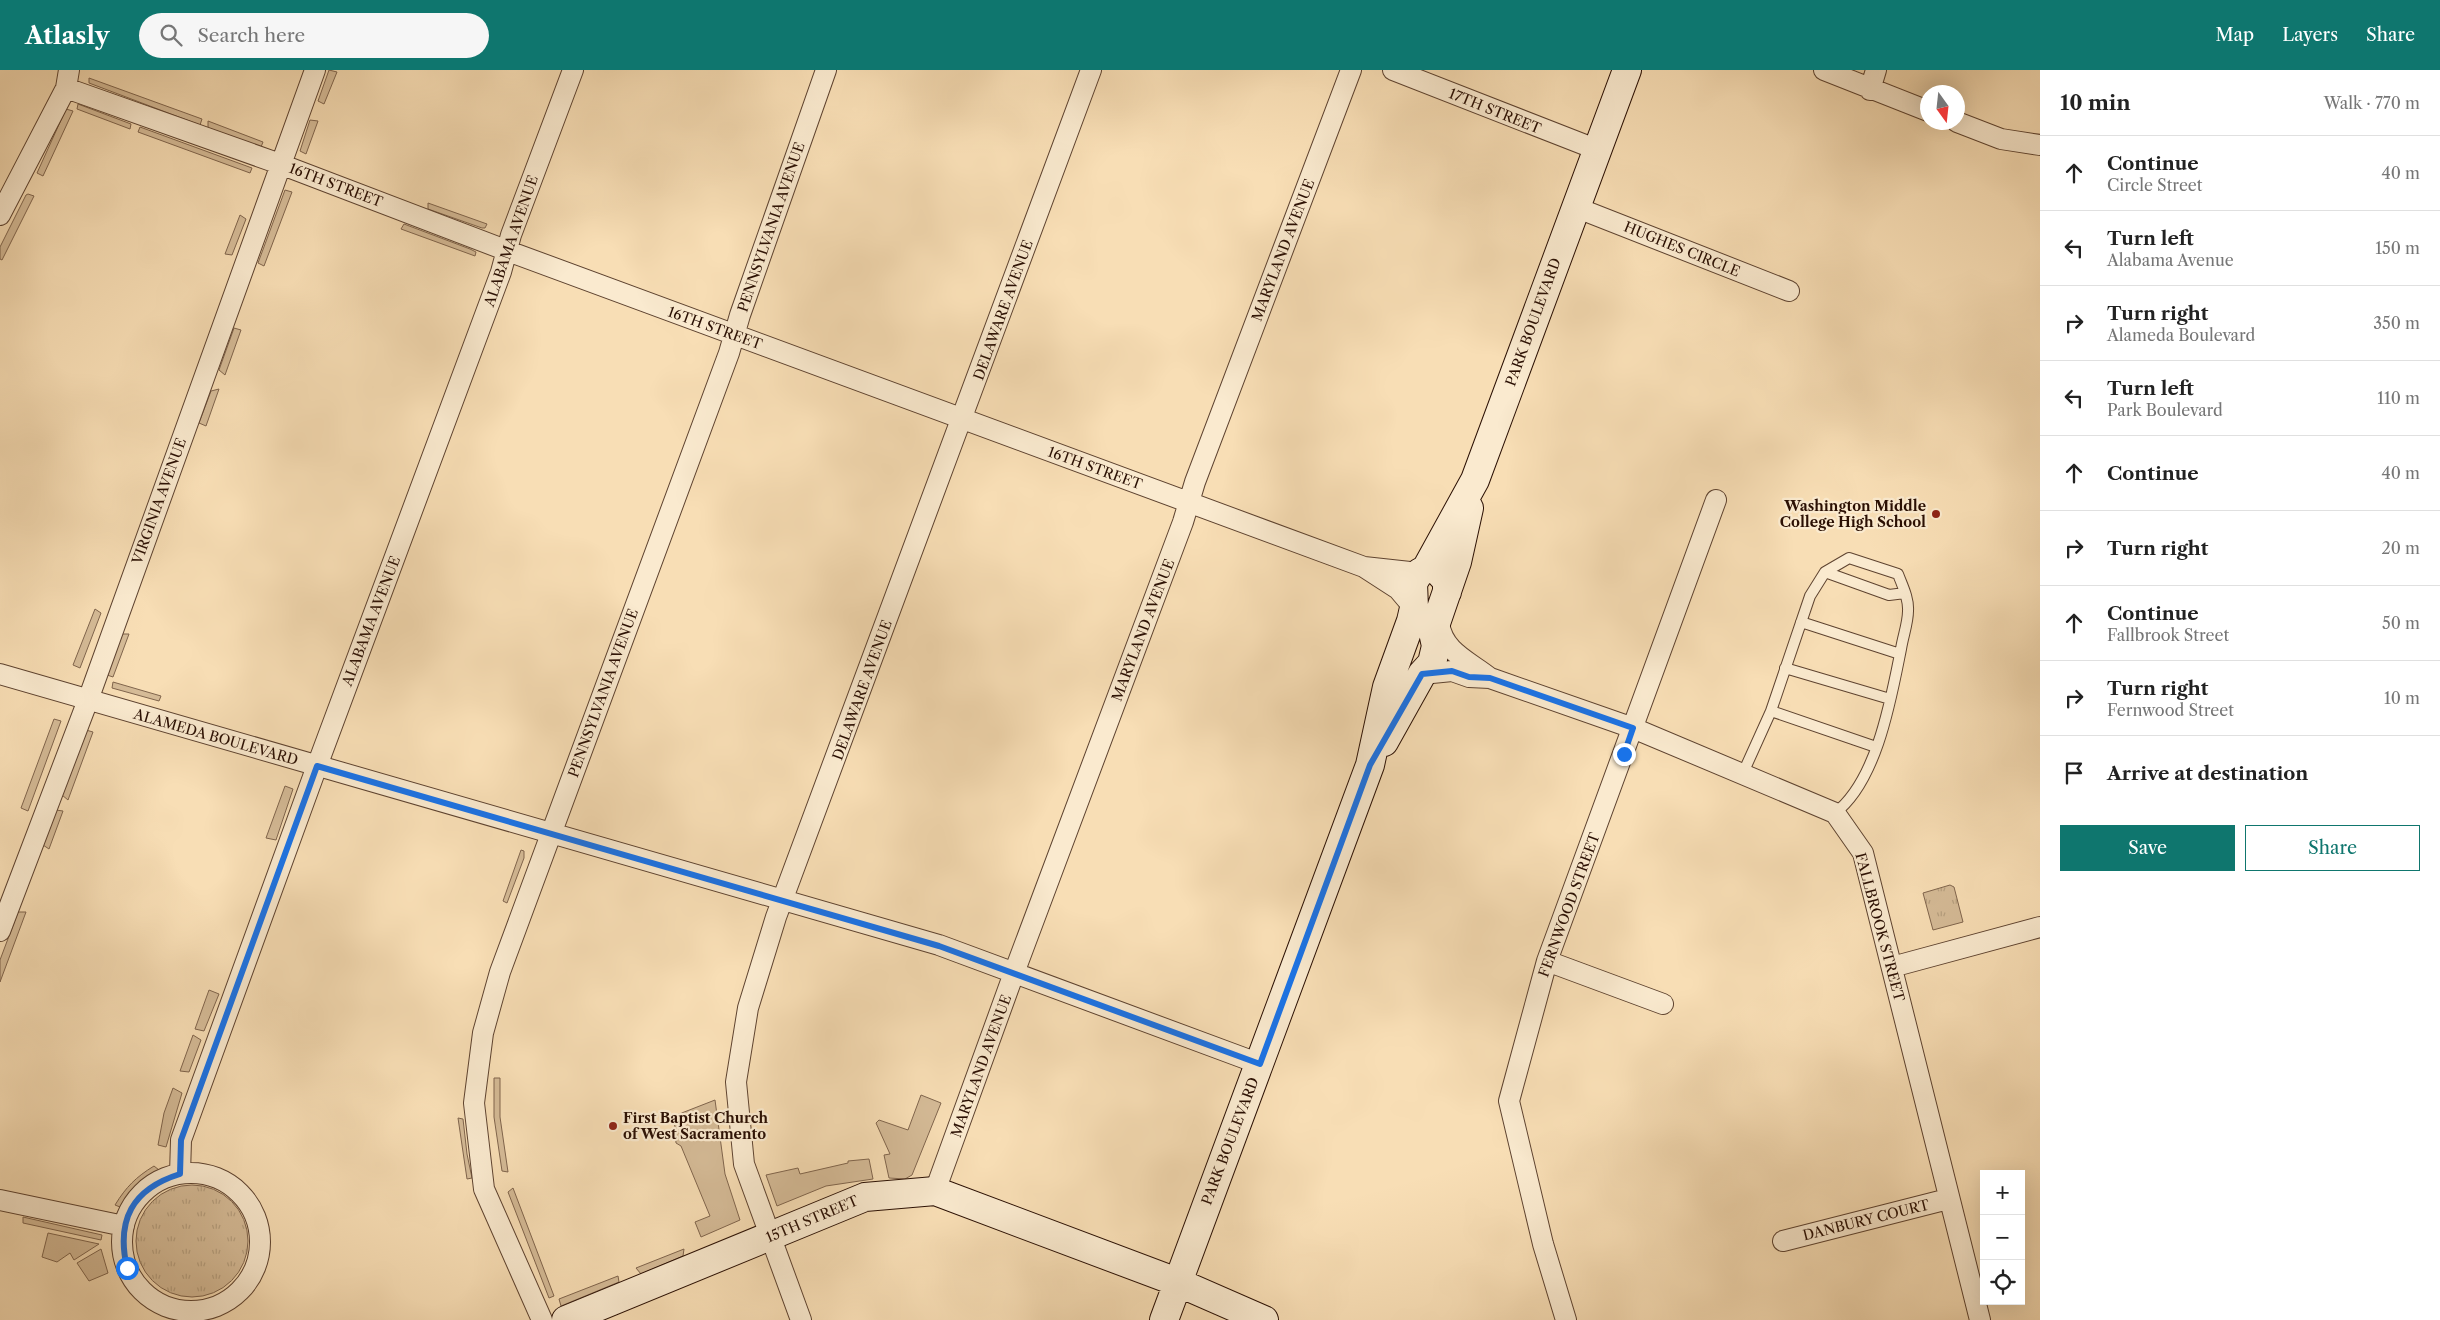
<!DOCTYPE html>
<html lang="en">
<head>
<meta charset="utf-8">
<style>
	:root { --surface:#fff; --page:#f6f6f6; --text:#222; --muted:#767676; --line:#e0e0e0; --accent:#0f766e }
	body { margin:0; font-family:"Libre Caslon Text",serif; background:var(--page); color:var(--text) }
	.controls { position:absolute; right:15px; bottom:15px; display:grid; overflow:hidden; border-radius:0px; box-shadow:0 5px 20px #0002 }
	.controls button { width:45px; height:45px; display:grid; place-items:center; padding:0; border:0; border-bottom:1px solid var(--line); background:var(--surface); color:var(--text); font:25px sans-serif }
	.compass { position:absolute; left:1920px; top:15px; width:45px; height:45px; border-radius:50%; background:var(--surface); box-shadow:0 5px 20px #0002; rotate:165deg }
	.stop { position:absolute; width:15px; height:15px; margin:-11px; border:4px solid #1a73e8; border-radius:50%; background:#fff }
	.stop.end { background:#1a73e8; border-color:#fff; box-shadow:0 1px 5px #0008 }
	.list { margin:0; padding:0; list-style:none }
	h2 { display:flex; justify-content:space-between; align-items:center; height:65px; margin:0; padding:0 20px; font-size:21px }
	h2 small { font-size:16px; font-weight:400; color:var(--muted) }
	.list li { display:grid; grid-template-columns:32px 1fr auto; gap:15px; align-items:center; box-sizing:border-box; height:75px; padding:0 20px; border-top:1px solid var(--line) }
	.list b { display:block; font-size:19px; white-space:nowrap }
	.list p { margin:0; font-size:16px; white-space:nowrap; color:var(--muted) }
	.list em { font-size:16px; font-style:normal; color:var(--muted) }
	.actions { display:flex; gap:10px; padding:15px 20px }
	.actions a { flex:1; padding:11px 0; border:1px solid var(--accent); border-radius:0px; text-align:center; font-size:18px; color:var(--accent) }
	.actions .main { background:var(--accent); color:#fff }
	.icon { flex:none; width:28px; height:28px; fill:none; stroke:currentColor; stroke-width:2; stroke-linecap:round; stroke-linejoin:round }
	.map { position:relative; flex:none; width:2040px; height:1250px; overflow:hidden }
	header { display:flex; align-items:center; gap:30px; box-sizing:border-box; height:70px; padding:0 25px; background:var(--accent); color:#fff }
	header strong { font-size:24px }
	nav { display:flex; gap:28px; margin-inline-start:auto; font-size:18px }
	.search { width:350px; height:45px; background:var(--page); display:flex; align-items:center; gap:12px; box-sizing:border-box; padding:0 18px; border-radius:28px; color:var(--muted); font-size:19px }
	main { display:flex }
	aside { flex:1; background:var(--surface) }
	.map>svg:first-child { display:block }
	.green { fill:#d5bb97; stroke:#80654d }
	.park { fill:url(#park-tufts); stroke:#80654d }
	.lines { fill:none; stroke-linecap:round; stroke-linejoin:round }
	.lane-casing { stroke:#5e4330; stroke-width:12 }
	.street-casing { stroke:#5e4330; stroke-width:22 }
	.secondary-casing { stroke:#2a0f03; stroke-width:30 }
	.lane { stroke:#faeacf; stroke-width:10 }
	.street { stroke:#faeacf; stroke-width:20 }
	.secondary { stroke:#faeacf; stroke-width:28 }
	.route { stroke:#1a73e8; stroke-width:6 }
	.poi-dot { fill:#8f2418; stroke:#faeacf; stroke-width:2 }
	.labels { text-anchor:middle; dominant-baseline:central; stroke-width:4.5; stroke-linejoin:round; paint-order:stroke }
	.street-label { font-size:14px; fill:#2a0f03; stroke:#faeacf }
	.poi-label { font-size:14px; font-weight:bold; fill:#2a0f03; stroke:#faeacf; text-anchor:end }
</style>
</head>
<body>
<header>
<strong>Atlasly</strong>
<div class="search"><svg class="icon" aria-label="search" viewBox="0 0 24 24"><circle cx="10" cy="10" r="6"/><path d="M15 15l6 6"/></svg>Search here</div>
<nav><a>Map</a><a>Layers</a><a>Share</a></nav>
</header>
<main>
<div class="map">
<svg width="2040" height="1250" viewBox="0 0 2040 1250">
	<defs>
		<pattern id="park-tufts" width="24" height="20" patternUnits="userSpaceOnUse" patternTransform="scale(1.25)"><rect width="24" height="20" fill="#d5bb97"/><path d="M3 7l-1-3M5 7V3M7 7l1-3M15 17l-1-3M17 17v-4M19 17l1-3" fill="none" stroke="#b7a080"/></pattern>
	</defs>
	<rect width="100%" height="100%" fill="#f8deb5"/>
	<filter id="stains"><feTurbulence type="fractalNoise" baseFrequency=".004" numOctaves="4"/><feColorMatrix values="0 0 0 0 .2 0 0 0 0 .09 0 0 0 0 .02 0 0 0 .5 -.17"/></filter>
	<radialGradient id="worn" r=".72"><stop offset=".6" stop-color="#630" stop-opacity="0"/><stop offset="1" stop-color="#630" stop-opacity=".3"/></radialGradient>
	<path class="green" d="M329,0L337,2L324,34L318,31Z
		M89,8L202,49L200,55L89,13Z
		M78,34L131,54L130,59L77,39Z
		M66,39L73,41L43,106L37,103Z
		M310,50L318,51L306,84L300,81Z
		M208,51L263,72L261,77L208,58Z
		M140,57L252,98L250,103L138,62Z
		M285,120L292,122L264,196L258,193Z
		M28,124L34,126L2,190L0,189V177L26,125Z
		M428,133L487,154L485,158H482L428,139Z
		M240,145L246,149L232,185L225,184Z
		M404,154L470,179L476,182L475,186L401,159Z
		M234,258L241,260L225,305L219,300Z
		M219,319L206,356L199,353L211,321Z
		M95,539L101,543L80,598L73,595Z
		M121,564H129L113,607L107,605Z
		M113,612L161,626L159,631L112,618Z
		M54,649L61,651L28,741L21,738Z
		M86,660L93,662L68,730L62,725Z
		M285,716L293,719L276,770L266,768Z
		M56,740L63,741L49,779L43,775Z
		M521,780L524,781V788L507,833L503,831Z
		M18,842H26L0,912V890Z
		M209,920L219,924L204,961L195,959Z
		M193,965L201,970L189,1002L180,1001Z
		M494,1008H500V1047L508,1102L502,1101L494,1047Z
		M173,1018L182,1023L166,1077L158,1075L164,1043Z
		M921,1025L941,1033L912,1105L905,1109L889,1108L884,1085L890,1084L876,1053L879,1050L908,1060Z
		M715,1030L725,1104L740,1150L701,1167L695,1152L710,1146L681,1076L676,1073L674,1046Z
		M458,1048L463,1049L467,1084L472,1108L467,1109Z
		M869,1089L873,1109L826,1116L777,1136L766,1105L798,1098L800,1104L848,1093V1091Z
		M154,1096L159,1100L138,1114L120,1137L115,1135C126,1117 136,1107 154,1096Z
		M513,1118L554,1226L549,1228L508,1122Z
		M23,1147L102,1165L101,1170L23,1153Z
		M48,1163L99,1174L74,1190L70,1183L57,1192L42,1187Z
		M101,1179L108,1203L89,1211L77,1193Z
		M684,1179L683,1186L641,1204L636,1198Z
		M618,1206L619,1212L561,1236L559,1229Z"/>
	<path class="park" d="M1950,815L1954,817L1963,852L1933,860L1923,823Z
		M136 1171a56 56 0 1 1 112 0a56 56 0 1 1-112 0Z"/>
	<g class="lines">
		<g class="lane-casing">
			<path id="lane" d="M1825,502L1889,525L1905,523
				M1801,552L1900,584
				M1785,598L1890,629
				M1771,641L1876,677
				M1743,703L1771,641L1810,526L1825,502L1849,488L1898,504C1902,515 1909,528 1908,541C1908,553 1903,566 1901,579C1891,629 1877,711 1835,743"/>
		</g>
		<g class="street-casing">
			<path id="street" d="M1393,0L1598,80
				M1824,0L1928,41
				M66,18L280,94L508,181L1364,497L1398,519L1414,538
				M1870,20L1876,0
				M1957,52L2001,69L2040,75
				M1575,137L1789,221
				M0,145L66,18L69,0
				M1364,497L1419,503
				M1439,553C1443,582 1469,591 1490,608
				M0,604L939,875L1260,994
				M1422,604L1452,601L1469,607L1490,608L1633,658L1835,743L1863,783L1980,1250
				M0,861L88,630L315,0
				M1547,891L1663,934
				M1892,897L2040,857
				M122 1172a69 69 0 1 1 138 0a69 69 0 1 1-138 0Z
				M180,1104L181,1070L317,696L501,202L511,165L573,0
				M935,1121L1014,903L1183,452L1195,412L1351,0
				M0,1130L124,1156
				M1783,1171L1948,1129
				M542,1250L484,1119L474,1033L483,963L500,902L729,283L740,245L826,0
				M801,1250L744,1094L736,1012L748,938L776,847L1091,0
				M1566,1250L1543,1174L1509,1031L1547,891L1716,430"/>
		</g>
		<g class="secondary-casing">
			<path id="secondary" d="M1426,499L1475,410L1627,0
				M1384,672L1422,604L1432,593L1436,576L1433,562L1457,492L1469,438
				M566,1250L865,1127L935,1121L1177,1212L1264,1250
				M1164,1250L1370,695L1387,617L1411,551L1414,538L1413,513L1419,503L1426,499H1436L1447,511V522"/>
		</g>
		<use href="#lane" class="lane"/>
		<use href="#street" class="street"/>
		<use href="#secondary" class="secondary"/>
	</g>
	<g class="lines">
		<path class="route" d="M127,1198C116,1150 132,1119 180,1104L181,1070L317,696L939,876L1260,994L1370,695L1422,604L1452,601L1469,607L1490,608L1633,658L1624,684"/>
	</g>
	<g class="poi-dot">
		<circle cx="1936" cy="444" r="5"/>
		<circle cx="613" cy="1056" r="5"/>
	</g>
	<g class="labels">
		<g class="street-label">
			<text transform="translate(1495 41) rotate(22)">17TH STREET</text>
			<text transform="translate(336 115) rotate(21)">16TH STREET</text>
			<text transform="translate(771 157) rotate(-71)">PENNSYLVANIA AVENUE</text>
			<text transform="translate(511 171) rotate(-71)">ALABAMA AVENUE</text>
			<text transform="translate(1682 179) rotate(22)">HUGHES CIRCLE</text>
			<text transform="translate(1283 180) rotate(-69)">MARYLAND AVENUE</text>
			<text transform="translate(1003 240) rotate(-70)">DELAWARE AVENUE</text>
			<text transform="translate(1533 252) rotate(-70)">PARK BOULEVARD</text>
			<text transform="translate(715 258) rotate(20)">16TH STREET</text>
			<text transform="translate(1095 398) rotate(20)">16TH STREET</text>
			<text transform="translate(159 431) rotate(-70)">VIRGINIA AVENUE</text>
			<text transform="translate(371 551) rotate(-69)">ALABAMA AVENUE</text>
			<text transform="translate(1143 560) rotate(-69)">MARYLAND AVENUE</text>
			<text transform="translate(862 620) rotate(-70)">DELAWARE AVENUE</text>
			<text transform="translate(603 623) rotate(-70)">PENNSYLVANIA AVENUE</text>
			<text transform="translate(216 667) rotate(16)">ALAMEDA BOULEVARD</text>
			<text transform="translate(1569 835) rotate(-70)">FERNWOOD STREET</text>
			<text transform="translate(1880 857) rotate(75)">FALLBROOK STREET</text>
			<text transform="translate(981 996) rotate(-70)">MARYLAND AVENUE</text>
			<text transform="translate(1230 1071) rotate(-69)">PARK BOULEVARD</text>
			<text transform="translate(812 1149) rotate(-23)">15TH STREET</text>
			<text transform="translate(1866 1150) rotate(-14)">DANBURY COURT</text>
		</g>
		<g class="poi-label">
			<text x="1926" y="436">Washington Middle<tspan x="1926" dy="16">College High School</tspan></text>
			<text x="623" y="1048" text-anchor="start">First Baptist Church<tspan x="623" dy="16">of West Sacramento</tspan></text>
		</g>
	</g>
	<rect width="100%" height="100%" filter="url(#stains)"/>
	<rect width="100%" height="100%" fill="url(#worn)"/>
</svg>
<div class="controls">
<button>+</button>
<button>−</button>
<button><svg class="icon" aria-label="locate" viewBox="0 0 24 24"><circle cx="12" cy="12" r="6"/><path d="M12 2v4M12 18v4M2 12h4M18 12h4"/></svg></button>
</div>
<svg class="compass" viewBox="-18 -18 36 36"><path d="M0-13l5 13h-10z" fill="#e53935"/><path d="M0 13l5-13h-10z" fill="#767676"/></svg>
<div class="stop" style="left:127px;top:1198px"></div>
<div class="stop end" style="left:1624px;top:684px"></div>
</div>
<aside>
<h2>10 min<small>Walk · 770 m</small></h2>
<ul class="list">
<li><svg class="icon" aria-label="ahead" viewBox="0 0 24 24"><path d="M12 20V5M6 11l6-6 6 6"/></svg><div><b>Continue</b><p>Circle Street</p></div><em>40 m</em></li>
<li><svg class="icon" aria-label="left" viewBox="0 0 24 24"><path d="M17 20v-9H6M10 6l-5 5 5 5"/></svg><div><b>Turn left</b><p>Alabama Avenue</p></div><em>150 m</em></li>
<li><svg class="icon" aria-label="right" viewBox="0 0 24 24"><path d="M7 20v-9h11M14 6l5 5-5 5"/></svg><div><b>Turn right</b><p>Alameda Boulevard</p></div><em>350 m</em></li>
<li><svg class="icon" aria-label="left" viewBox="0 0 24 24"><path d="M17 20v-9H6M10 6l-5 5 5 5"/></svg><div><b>Turn left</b><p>Park Boulevard</p></div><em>110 m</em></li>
<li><svg class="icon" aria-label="ahead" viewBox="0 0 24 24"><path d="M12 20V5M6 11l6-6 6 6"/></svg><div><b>Continue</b></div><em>40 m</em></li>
<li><svg class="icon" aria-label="right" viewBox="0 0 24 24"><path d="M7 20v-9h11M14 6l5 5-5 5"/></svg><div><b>Turn right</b></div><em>20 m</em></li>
<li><svg class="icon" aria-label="ahead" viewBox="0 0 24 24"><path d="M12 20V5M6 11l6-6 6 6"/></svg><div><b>Continue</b><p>Fallbrook Street</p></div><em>50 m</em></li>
<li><svg class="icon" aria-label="right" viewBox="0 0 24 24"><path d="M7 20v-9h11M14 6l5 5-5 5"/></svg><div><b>Turn right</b><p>Fernwood Street</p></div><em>10 m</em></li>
<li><svg class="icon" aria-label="arrive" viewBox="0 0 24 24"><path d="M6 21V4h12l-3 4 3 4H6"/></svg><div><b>Arrive at destination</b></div></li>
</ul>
<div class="actions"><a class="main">Save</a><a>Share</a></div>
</aside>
</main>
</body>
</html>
